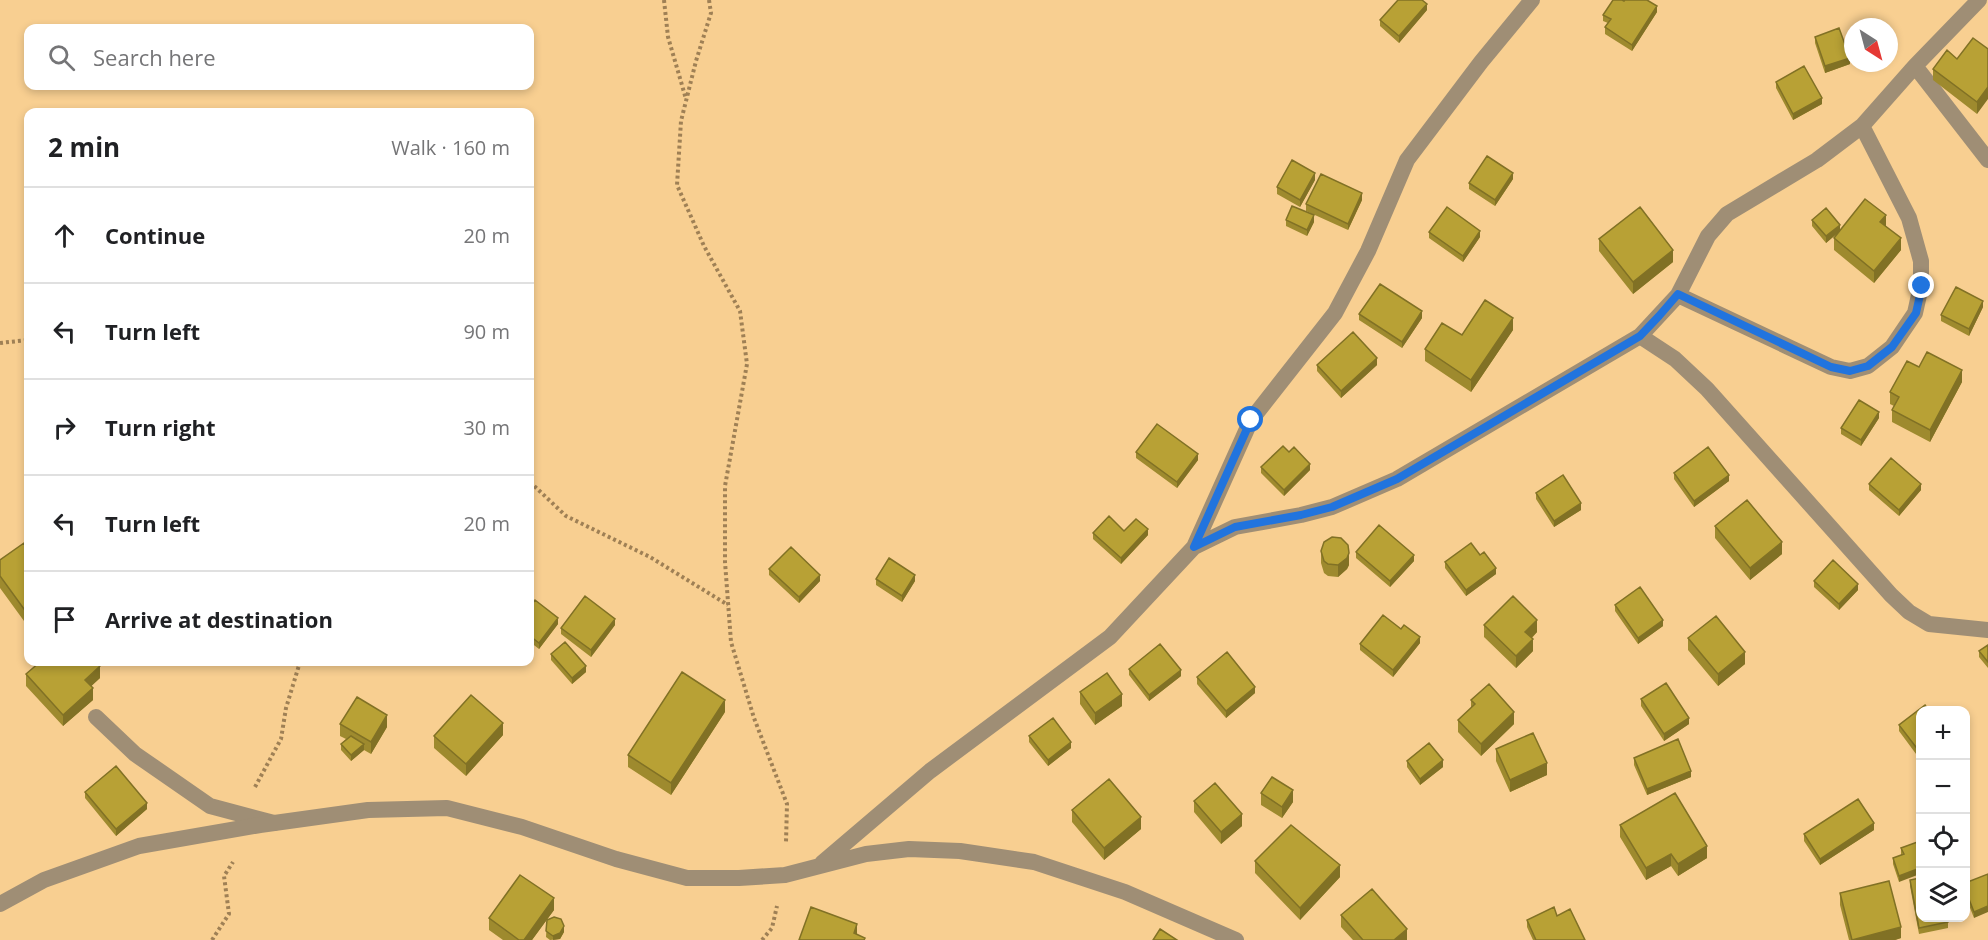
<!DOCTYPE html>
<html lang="en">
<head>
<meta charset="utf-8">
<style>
	:root { --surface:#fff; --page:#f6f6f6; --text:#202124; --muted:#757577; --line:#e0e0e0 }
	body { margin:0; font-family:"Open Sans",sans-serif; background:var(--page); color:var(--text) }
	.controls { position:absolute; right:18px; bottom:18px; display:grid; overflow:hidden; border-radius:12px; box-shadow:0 3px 9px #0003 }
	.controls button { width:54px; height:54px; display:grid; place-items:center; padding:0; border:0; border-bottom:2px solid var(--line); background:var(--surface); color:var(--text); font:30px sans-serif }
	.compass { position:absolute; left:1844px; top:18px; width:54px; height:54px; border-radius:50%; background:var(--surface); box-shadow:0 3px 9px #0003; rotate:144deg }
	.stop { position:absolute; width:18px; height:18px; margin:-14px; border:4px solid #2174de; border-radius:50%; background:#fff }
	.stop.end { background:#2174de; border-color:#fff; box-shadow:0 2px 6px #0008 }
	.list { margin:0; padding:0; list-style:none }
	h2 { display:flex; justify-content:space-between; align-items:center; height:78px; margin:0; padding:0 24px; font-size:26px }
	h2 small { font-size:20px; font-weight:400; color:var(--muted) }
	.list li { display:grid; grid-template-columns:39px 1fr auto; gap:18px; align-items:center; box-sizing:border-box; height:96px; padding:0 24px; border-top:2px solid var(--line) }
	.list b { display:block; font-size:22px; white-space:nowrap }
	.list em { font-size:20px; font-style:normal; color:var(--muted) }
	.icon { flex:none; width:33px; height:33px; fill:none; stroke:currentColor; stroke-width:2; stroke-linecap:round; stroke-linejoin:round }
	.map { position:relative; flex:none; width:1988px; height:940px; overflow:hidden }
	.search { position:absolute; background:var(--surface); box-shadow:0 3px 9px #0003; left:24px; top:24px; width:510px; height:66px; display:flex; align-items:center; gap:15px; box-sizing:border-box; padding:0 21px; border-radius:12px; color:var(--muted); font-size:22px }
	.panel { position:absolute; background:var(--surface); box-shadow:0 3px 9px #0003; left:24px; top:108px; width:510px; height:558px; border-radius:12px }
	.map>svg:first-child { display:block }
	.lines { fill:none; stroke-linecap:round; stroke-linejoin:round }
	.path { stroke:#9f8055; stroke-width:4; stroke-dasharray:3 3; stroke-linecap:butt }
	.service { stroke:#9f8e75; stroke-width:16 }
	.minor { stroke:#9f8e75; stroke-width:16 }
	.wall { fill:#9e8a2e }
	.shaded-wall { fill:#817125 }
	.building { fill:#b8a135; stroke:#817125; stroke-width:1.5 }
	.route { stroke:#2174de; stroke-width:8 }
</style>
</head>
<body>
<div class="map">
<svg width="1988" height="940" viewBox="0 0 1988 940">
	<rect width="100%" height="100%" fill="#f8cf91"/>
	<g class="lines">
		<path class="path" d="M664,0L668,37L686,99
			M709,0L711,13L696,61L681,121L677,185L704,246L740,311L747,364L725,486V562L731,642L754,718L787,804L786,842
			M0,343L28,340
			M530,482L566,516L650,557L728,605
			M255,787L281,739L286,708L300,662
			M212,940L229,914L224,876L233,862
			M762,940L772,928L777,906"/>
		<path class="service" d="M96,717L135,754L210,806L274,823"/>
		<path class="minor" d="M1915,66L1988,160
			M1678,295L1831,367L1850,371L1868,366L1892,347L1915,313L1921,286V261L1909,218L1862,126
			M1640,336L1675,359L1707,389L1891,595L1909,612L1929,624L1988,630
			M1194,547L1235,527L1301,515L1332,507L1397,479L1640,336L1678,295L1708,236L1727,214L1817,160L1862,126L1915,66L1979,0
			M822,863L930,771L1110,637L1194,547L1251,420L1335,313L1368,251L1407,160L1481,62L1532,0
			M0,904L44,880L139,846L260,825L368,810L447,808L522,827L616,859L687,878H739L785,875L866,854L909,849L960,851L1034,862L1125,892L1236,940"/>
	</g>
	<path class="wall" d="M1427,10L1399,43L1380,26V20Z
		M1657,12L1632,51L1605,34V27L1608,23L1603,21V15Z
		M1815,37L1850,64L1825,73L1815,43Z
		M1988,49L1977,114L1933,80V69Z
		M1776,82L1822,104L1793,120L1776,88Z
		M1513,179L1495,206L1469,189V183Z
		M1315,180L1300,207L1277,194V187Z
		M1362,200L1348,230L1306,211V204Z
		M1286,220L1314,222L1307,236L1286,226Z
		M1812,220L1840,231L1826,243L1812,226Z
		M1886,226L1901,250L1874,283L1834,250V238Z
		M1429,232L1480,237L1463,262L1429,238Z
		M1599,239L1673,262L1633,294L1599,251Z
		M1983,307L1969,336L1941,321V315Z
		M1359,314L1422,318L1402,348L1359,320Z
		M1513,330L1471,392L1425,361V349L1462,335Z
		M1317,365H1377L1341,398L1317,371Z
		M1919,367L1962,382L1930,442L1892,422V410L1894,406L1890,404V392Z
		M1879,418L1861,446L1841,434V428Z
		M1136,452L1198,460L1177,488L1136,458Z
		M1289,452L1310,470L1284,496L1261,473V467Z
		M1674,473L1729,481L1694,507L1674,479Z
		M1869,484L1921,490L1899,516L1869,490Z
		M1536,493L1581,510L1554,527L1536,499Z
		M1715,526L1782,554L1750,580L1715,538Z
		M1124,531L1148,535L1121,564L1093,539V533Z
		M28,549V617L24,621L0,588V560Z
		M1321,551L1349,565L1347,569L1338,577L1328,576L1324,573L1321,563Z
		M1356,552L1414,561L1390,587L1356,558Z
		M1480,555L1496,574L1466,596L1445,568V562Z
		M769,569L820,581L799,603L769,575Z
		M876,579L915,581L902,602L876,585Z
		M1814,581L1858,590L1839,610L1814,587Z
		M1615,605L1663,626L1638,644L1615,611Z
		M530,607L558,624L539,649L530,642Z
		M615,625L591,657L561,634V628Z
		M1484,625L1537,632L1532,638L1533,651L1516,668L1484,637Z
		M1401,629L1420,643L1393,677L1360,650V644Z
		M1688,638L1745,664L1718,686L1688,650Z
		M1988,645V668L1979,657V651Z
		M551,654L586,672L572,684L551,660Z
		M1129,669L1181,676L1149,701L1129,675Z
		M26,674L100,678L91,686L93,700L63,726L26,686Z
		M1197,677L1255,693L1226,718L1197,684Z
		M1080,692L1122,706L1095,725L1080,704Z
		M1641,699L1689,724L1664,741L1641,706Z
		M1471,700L1514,724L1481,756L1458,732V720L1471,708Z
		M1925,705L1919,758L1899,731V725Z
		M725,712L671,795L628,767V755Z
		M340,724L387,727L371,754L364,750L351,761L341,750V744L346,739L340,736Z
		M503,735L466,776L434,748V736Z
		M1029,736L1071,748L1048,766L1029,742Z
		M1496,749L1547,775L1510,792L1496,761Z
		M1634,758L1691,777L1647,795L1634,765Z
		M1407,761L1443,767L1420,785L1407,767Z
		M85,792L147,809L116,836L85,798Z
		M1261,793L1293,802L1282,818L1261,805Z
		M1194,801L1242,826L1221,844L1194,812Z
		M1072,810L1141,829L1104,860L1072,822Z
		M1620,825L1707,858L1678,876L1671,866L1646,880L1620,837Z
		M1874,830L1820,865L1804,841V834Z
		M1920,841L1899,882L1893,864V858L1901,855V848Z
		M1255,861L1340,877L1300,920L1255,873Z
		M1988,874L1974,918L1965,895V883Z
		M1910,880L1948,922V928L1919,934L1910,886Z
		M1840,893L1901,938L1895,940H1849L1840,905Z
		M554,910L532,940H503L489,930V918Z
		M1341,915L1407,940H1353L1341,927Z
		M1557,916L1585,940H1533L1527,927V920Z
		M547,920L564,932L560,939L550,940L546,937Z"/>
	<path class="shaded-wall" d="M1427,4V10L1399,43V36Z
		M1657,6V12L1632,51V45Z
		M1850,58V64L1825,73V66Z
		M1988,87V99L1977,114V102Z
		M1822,98V104L1793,120V114Z
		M1315,173V180L1300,207V200Z
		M1513,173V179L1495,206V200Z
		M1362,193V200L1348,230V224Z
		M1314,215V222L1307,236V230Z
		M1886,215V227L1880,222Z
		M1840,225V231L1826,243V236Z
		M1480,231V237L1463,262V256Z
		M1901,238V250L1874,283V271Z
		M1673,250V262L1633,294V282Z
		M1983,301V307L1969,336V329Z
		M1422,311V318L1402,348V342Z
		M1513,318V330L1471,392V380Z
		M1377,358V365L1341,398V391Z
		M1962,370V382L1930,442V430Z
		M1879,412V418L1861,446V440Z
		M1198,454V460L1177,488V482Z
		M1310,464V470L1284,496V490Z
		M1729,475V481L1694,507V501Z
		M1921,484V490L1899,516V510Z
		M1581,503V510L1554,527V521Z
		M1148,529V535L1121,564V558Z
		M1782,542V554L1750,580V568Z
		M1349,553V565L1347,569L1338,577V565Z
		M1414,555V561L1390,587V581Z
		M1496,568V574L1466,596V590Z
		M820,575V581L799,603V597Z
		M915,575V581L902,602V596Z
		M1858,584V590L1839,610V604Z
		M28,605V617L24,621V609Z
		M558,618V624L539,649V643Z
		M615,619V625L591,657V650Z
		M1537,620V632L1525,644V632Z
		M1663,620V626L1638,644V638Z
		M1420,637V643L1393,677V670Z
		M1533,639V651L1516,668V656Z
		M1745,652V664L1718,686V674Z
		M100,666V678L85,692V680Z
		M586,666V672L572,684V678Z
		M1181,670V676L1149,701V695Z
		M1255,687V693L1226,718V711Z
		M93,688V700L63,726V715Z
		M1122,694V706L1095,725V713Z
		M725,700V712L671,795V783Z
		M1514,712V724L1481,756V744Z
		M387,715V727L371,754V742Z
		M1689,718V724L1664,741V734Z
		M503,723V735L466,776V764Z
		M1071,742V748L1048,766V760Z
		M364,744V750L351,761V755Z
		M1443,760V767L1420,785V779Z
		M1547,763V775L1510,792V780Z
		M1691,771V777L1647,795V789Z
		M1293,790V802L1282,818V807Z
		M147,803V809L116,836V829Z
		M1242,814V826L1221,844V832Z
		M1141,817V829L1104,860V848Z
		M1874,823V830L1820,865V859Z
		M1707,846V858L1678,876V864Z
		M1671,854V866L1646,880V868Z
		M1340,865V877L1300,920V908Z
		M1920,868V874L1899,882V876Z
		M554,898V910L532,940H524Z
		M1988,906V912L1974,918V912Z
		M857,924V936L854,933Z
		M564,926V932L560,939L553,940V936Z
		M1901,927V938L1895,940H1852Z
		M1407,929V940H1394Z"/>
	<path class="building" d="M1398,0H1422L1427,4L1399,36L1380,20Z
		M1613,0H1622L1624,1L1625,0H1647L1657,6L1632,45L1605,27L1611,19L1603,15Z
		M1839,28L1850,58L1825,66L1815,37Z
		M1973,38L1988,49V87L1977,102L1933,69L1947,50L1957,59Z
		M1804,66L1822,98L1793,114L1776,82Z
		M1487,156L1513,173L1495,200L1469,183Z
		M1292,160L1315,173L1300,200L1277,187Z
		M1321,174L1362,193L1348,224L1306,204Z
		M1865,199L1886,215L1880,222L1901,238L1874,271L1834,238Z
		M1292,206L1314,215L1307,230L1286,220Z
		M1447,207L1480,231L1463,256L1429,232Z
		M1640,207L1673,250L1633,282L1599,239Z
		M1826,208L1840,225L1826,236L1812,220Z
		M1380,284L1422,311L1402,342L1359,314Z
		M1956,287L1983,301L1969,329L1941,315Z
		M1485,300L1513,318L1471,380L1425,349L1442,323L1462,335Z
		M1353,332L1377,358L1341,391L1317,365Z
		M1927,352L1962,370L1930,430L1892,410L1899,397L1890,392L1907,361L1919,367Z
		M1859,400L1879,412L1861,440L1841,428Z
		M1157,424L1198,454L1177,482L1136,452Z
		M1283,446L1289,452L1294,447L1310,464L1284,490L1261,467Z
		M1708,447L1729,475L1694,501L1674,473Z
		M1891,458L1921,484L1899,510L1869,484Z
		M1563,475L1581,503L1554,521L1536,493Z
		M1747,500L1782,542L1750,568L1715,526Z
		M1109,516L1124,531L1136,519L1148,529L1121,558L1093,533Z
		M1379,525L1414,555L1390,581L1356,552Z
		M1332,537L1341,538L1348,545L1349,553L1347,558L1338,565L1328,564L1324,561L1321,551L1324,542Z
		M24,543L28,549V605L24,609L0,576V560Z
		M1471,543L1480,555L1484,552L1496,568L1466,590L1445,562Z
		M791,547L820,575L799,597L769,569Z
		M889,558L915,575L902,596L876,579Z
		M1833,560L1858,584L1839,604L1814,581Z
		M1640,587L1663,620L1638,638L1615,605Z
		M585,596L615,619L591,650L561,628Z
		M1513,596L1537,620L1525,632L1533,639L1516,656L1484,625Z
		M535,600L558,618L539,643L530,636V607Z
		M1383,615L1401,629L1404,625L1420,637L1393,670L1360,644Z
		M1716,616L1745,652L1718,674L1688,638Z
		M565,642L586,666L572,678L551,654Z
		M1160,644L1181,670L1149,695L1129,669Z
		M1988,645V662L1979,651Z
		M1227,652L1255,687L1226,711L1197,677Z
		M40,662H97L100,666L85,680L93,688L63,715L26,674Z
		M682,672L725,700L671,783L628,755Z
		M1107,673L1122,694L1095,713L1080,692Z
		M1666,683L1689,718L1664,734L1641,699Z
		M1489,684L1514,712L1481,744L1458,720L1475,704L1471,700Z
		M471,695L503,723L466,764L434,736Z
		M357,697L387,715L371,742L340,724Z
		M1925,705L1929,711H1920V750L1919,751L1899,725Z
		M1053,718L1071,742L1048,760L1029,736Z
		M1533,733L1547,763L1510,780L1496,749Z
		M351,736L364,744L351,755L341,744Z
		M1678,739L1691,771L1647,789L1634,758Z
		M1429,743L1443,760L1420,779L1407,761Z
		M116,766L147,803L116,829L85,792Z
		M1272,777L1293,790L1282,807L1261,793Z
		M1109,779L1141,817L1104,848L1072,810Z
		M1215,783L1242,814L1221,832L1194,801Z
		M1675,793L1707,846L1678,864L1671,854L1646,868L1620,825Z
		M1858,799L1874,823L1820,859L1804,834Z
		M1291,825L1340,865L1300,908L1255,861Z
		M1920,841V868L1899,876L1893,858L1904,854L1901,848Z
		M1988,874V906L1974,912L1965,889V883Z
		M520,875L554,898L524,940H519L489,918Z
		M1920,878V918H1947L1948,922L1919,928L1910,880Z
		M1889,881L1901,927L1852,940L1840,893Z
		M1372,889L1407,929L1394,940H1363L1341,915Z
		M811,907L857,924L854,933L865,938L864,940H799Z
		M1554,907L1557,916L1570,909L1585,940H1536L1527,920Z
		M554,917L561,919L564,926L560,933L553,936L546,931L547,920Z
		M1160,929L1177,940H1153Z"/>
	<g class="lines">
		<path class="route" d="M1251,420L1194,547L1235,527L1301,515L1332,507L1397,479L1640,336L1659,316L1678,294L1831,367L1850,371L1868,366L1892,347L1916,313L1922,286"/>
	</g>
</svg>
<div class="controls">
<button>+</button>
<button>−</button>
<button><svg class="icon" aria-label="locate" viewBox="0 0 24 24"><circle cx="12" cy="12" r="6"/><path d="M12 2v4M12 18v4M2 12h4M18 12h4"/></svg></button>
<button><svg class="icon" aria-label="layers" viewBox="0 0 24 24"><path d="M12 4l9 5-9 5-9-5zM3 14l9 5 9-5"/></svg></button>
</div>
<svg class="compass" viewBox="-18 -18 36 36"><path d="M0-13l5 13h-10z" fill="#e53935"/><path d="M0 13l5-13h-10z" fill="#757577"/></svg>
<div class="stop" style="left:1251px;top:420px"></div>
<div class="stop end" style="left:1922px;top:286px"></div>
<div class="search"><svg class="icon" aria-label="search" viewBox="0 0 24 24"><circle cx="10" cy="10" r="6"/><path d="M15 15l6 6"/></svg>Search here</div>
<section class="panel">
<h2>2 min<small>Walk · 160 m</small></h2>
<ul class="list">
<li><svg class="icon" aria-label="ahead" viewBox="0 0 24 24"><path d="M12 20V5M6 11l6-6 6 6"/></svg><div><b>Continue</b></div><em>20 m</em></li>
<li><svg class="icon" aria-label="left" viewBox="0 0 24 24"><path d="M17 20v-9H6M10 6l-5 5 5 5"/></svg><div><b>Turn left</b></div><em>90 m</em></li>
<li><svg class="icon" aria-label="right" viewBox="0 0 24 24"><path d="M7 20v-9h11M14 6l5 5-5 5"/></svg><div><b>Turn right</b></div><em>30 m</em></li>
<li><svg class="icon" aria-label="left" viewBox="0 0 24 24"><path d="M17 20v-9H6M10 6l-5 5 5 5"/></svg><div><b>Turn left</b></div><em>20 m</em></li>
<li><svg class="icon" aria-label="arrive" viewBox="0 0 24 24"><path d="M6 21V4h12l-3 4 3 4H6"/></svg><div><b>Arrive at destination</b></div></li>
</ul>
</section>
</div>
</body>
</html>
